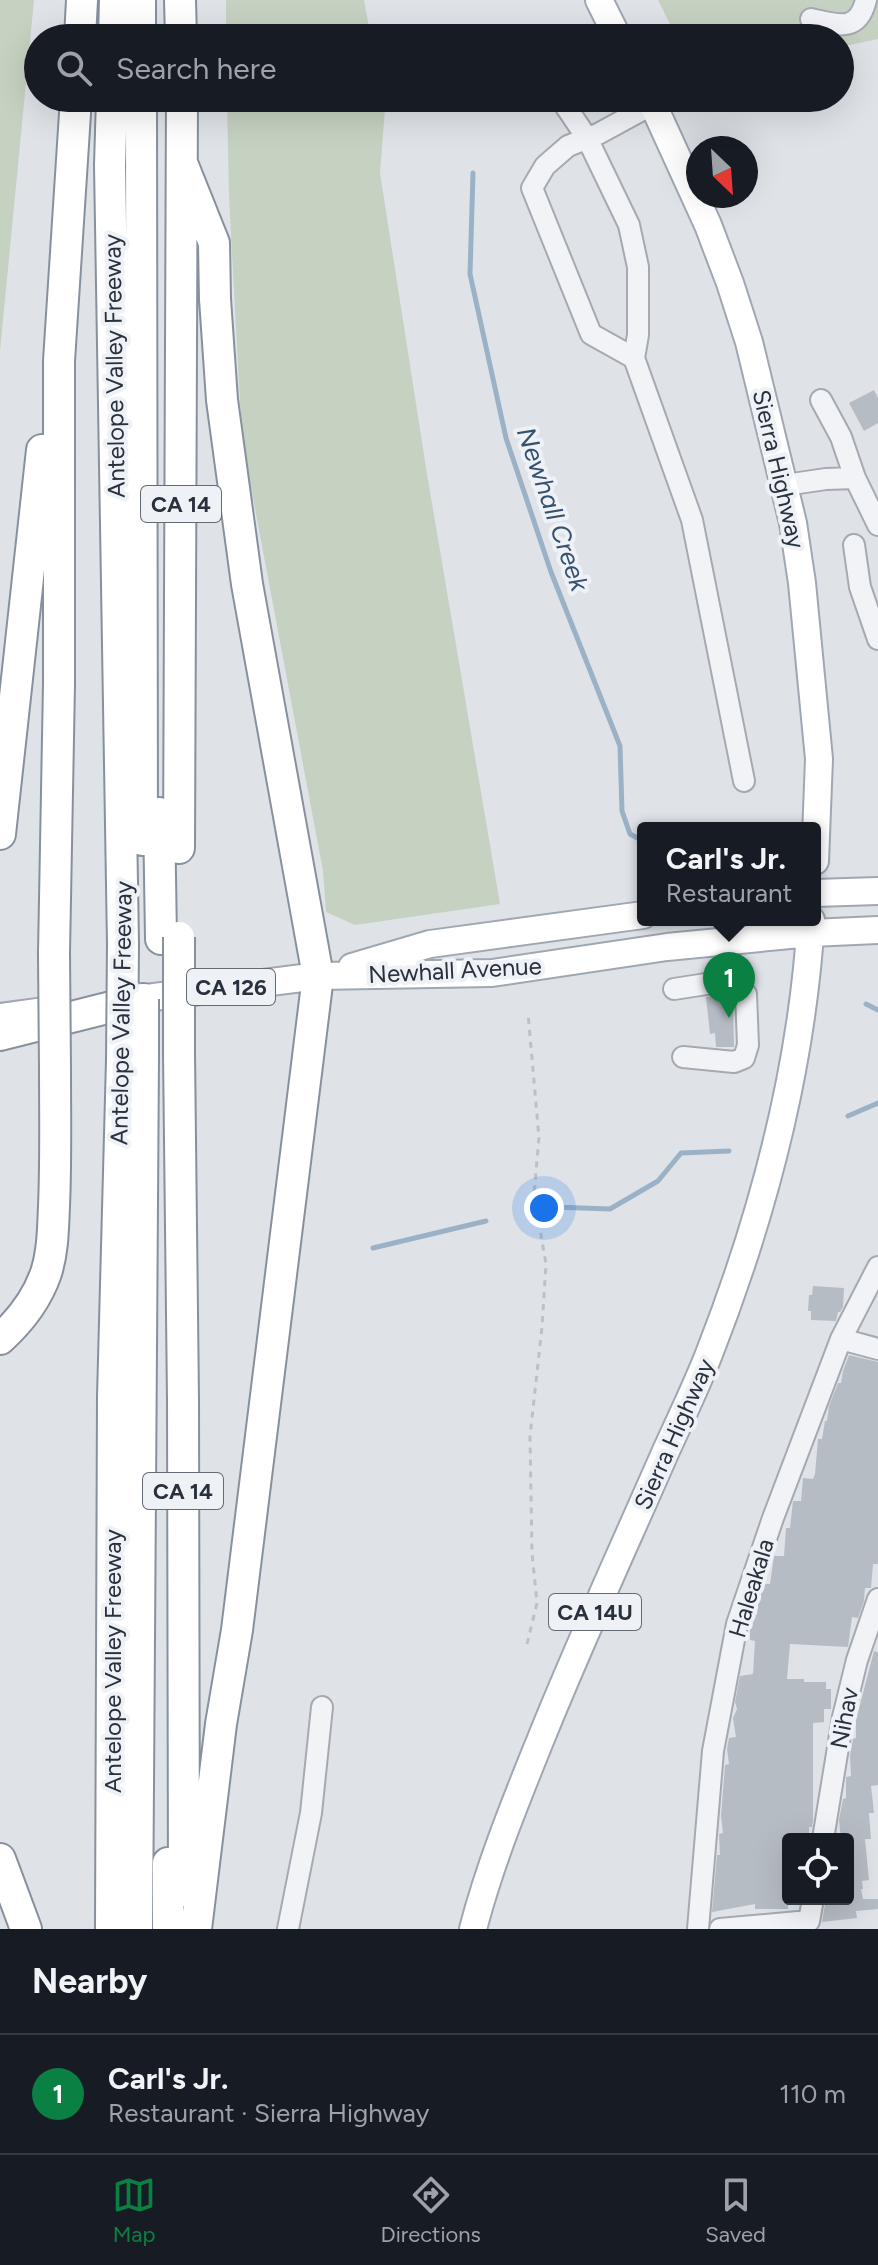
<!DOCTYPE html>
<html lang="en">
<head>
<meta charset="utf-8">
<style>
	:root { --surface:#171b24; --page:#242831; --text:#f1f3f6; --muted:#9ea1a6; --line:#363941; --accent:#0b8043 }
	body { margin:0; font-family:Figtree,sans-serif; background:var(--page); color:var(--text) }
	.controls { position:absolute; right:24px; bottom:24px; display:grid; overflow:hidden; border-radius:8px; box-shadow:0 8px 32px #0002 }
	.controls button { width:72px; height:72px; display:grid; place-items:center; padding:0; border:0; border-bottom:2px solid var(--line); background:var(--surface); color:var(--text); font:40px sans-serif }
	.compass { position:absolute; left:686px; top:136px; width:72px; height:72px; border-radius:50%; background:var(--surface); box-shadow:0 8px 32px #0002; rotate:155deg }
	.you { position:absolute; left:544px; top:1208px; width:28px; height:28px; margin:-20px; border:6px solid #fff; border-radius:50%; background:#1a73e8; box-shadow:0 0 0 12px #1a73e833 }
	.badge { display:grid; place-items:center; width:52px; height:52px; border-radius:50%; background:var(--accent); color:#fff; font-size:26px; font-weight:700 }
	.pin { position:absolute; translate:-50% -66px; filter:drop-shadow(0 2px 4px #0008) }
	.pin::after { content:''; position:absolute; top:42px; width:28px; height:24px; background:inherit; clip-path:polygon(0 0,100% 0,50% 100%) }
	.popup { position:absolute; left:637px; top:822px; width:184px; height:104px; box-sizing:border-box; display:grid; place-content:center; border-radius:8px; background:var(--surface); filter:drop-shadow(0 2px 6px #0005); font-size:26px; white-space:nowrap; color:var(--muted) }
	.popup b { font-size:30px; color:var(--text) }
	.popup::after { content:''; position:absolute; left:50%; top:100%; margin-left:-16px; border:16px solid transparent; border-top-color:var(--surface) }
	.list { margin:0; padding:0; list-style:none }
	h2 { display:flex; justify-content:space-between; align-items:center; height:104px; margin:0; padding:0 32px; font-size:34px }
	h2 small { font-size:26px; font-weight:400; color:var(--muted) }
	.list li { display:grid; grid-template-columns:52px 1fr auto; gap:24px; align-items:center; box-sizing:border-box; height:120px; padding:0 32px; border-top:2px solid var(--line) }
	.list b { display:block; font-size:30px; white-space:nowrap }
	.list p { margin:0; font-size:26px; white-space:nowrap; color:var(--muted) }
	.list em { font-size:26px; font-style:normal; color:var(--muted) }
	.icon { flex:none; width:44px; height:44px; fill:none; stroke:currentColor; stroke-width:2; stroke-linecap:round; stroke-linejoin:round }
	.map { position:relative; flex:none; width:878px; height:1929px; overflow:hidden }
	.search { position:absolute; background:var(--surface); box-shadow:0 8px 32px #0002; left:24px; right:24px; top:24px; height:88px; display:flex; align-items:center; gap:20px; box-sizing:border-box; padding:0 28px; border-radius:44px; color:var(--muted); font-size:30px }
	.sheet { height:224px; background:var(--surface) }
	nav { display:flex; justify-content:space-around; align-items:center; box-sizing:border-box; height:112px; border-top:2px solid var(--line); background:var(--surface); font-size:22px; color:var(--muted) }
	nav a { display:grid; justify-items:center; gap:4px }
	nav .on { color:var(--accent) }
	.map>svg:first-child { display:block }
	.green { fill:#c5d1c1 }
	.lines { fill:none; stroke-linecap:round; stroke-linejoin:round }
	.stream { stroke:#9bb2c6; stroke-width:5 }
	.building { fill:#b6bcc4 }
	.minor-casing { stroke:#a5aab2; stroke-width:24 }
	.major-casing { stroke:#9fa7b3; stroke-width:30 }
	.highway-casing { stroke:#87919d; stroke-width:34 }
	.path { stroke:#bdc1c6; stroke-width:3; stroke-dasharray:6 6; stroke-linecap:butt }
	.minor { stroke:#f1f3f6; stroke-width:20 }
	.major { stroke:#fff; stroke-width:26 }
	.highway { stroke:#fff; stroke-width:30 }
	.highway-bridge-casing { stroke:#87919d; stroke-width:34; stroke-linecap:butt }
	.highway-bridge { stroke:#fff; stroke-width:30 }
	.labels { text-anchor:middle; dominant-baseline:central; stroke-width:8; stroke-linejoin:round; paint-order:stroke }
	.shield { fill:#eef1f5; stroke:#646b75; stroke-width:2 }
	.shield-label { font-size:22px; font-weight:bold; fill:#29313e }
	.street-label { font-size:24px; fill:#29313e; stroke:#eef1f5 }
	.water-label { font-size:26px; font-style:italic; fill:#355170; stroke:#eef1f5 }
</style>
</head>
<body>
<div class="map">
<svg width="878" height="1929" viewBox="0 0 878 1929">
	<rect width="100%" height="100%" fill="#dfe3e8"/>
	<path class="green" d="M0,0H34L0,351Z
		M226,0H364L371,38H226Z
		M658,0H878V39L840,47V38H677Z
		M227,98H383L385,109L380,173L427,474L500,904L355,925L326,912L323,871L242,439L229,198Z"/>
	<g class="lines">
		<path class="stream" d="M473,173L470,274L506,438L551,572L620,746L622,811L630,834L643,841
			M866,1004L878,1010
			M848,1116L878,1103
			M554,1207L610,1209L658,1181L681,1153L729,1151
			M373,1248L486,1221"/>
	</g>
	<path class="building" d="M874,390L878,398V423L864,431L849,403Z
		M720,995L730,996L733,999L734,1047H716L715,1033L710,1034L706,997Z
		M813,1286L844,1288L843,1307L840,1312H838L836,1321L811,1320V1311H808L809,1295H812Z
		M849,1355L878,1362V1564H873L871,1588H865L864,1601L858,1618L852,1617L848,1647L790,1644L787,1679H804V1682H826V1689H831V1709H824V1722L813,1723V1821L812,1827H809V1839H788V1909H755V1904L712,1912L717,1855H720L719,1834L723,1833L721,1816L725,1765L729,1764L727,1749L729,1738L736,1737L733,1718L737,1709L735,1702L740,1676L753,1674L755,1641L750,1640V1627L754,1614L757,1615L758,1603L764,1584H770L774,1556H784L786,1528H790L793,1501H801L803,1478L813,1479L815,1474L818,1439H822L825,1421H827L829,1406L838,1383H841L843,1371Z
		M874,1651L878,1652V1785L871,1786L874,1813H869L871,1839H865L869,1880L862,1881L863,1889H861L863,1899H878V1909L856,1911L857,1918L822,1922L826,1899H848V1839H841L839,1820L843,1799L846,1798V1777L851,1776L850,1756L853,1739L856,1738V1720Z"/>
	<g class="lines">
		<g class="minor-casing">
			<path id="minor" d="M811,19C838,25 858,33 866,0
				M560,98L587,138L629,225L638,267V335L634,358
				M653,104L598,134L568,146L545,166L532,188L591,334L634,358L692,520L744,781
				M821,400L841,437L855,478
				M785,485L826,479L855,478L878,525
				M854,545L860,587L878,639
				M674,989L719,982L736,983L746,994L748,1045L744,1058L734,1062L683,1057
				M841,1339L878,1349
				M823,1839L843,1717L857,1660L878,1599
				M288,1929L311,1813L322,1707
				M698,1929L713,1751L737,1624L773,1518L841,1339L878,1267
				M720,1929L809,1921L813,1899"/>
		</g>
		<g class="major-casing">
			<path id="major" d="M599,0L618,38
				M650,98L708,225L730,283L749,342L793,523L802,583L819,759L815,861
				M815,893L878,891
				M352,967L430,944L643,915
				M123,1001L318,976L492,973L667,947L811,933L878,930
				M0,1017L52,1010
				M473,1929C490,1864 515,1803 540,1741C579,1644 623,1549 665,1453C680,1420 696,1387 709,1354C763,1216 802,1068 811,920"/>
		</g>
		<g class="highway-casing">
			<path id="highway" d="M140,0V38
				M180,0L181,38
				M80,38L82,0
				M114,38L115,0
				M112,98L110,165L123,944
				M141,98C143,345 140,593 142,840
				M182,163L214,243L215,299L222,400L247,584L318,976L237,1630L221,1724L196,1929
				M159,813L161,939
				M0,834L42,450
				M179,848L182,98
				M54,953L59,684V361L76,98
				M0,1035L143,999
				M179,1053L183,1399L184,1891
				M0,1339C20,1321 37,1299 46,1273C53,1251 53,1228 54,1206C56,1160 55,1114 55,1069
				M0,1859L26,1929
				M168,1863V1929
				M111,1929L113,1397L122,1060
				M137,1929L143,1057"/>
		</g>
		<path class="path" d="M527,1644L537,1603L532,1553L530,1436L542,1327L546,1264L534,1194L539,1138L528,1013"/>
		<use href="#minor" class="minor"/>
		<use href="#major" class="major"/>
		<use href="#highway" class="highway"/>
		<g class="highway-bridge-casing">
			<path id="highway-bridge" d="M179,937V1053
				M54,953L55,1069
				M143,999V1057
				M122,1060L123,944"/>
		</g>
		<use href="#highway-bridge" class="highway-bridge"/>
	</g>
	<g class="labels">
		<g class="shield">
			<rect x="141" y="486" width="80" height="36" rx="6"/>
			<rect x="187" y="969" width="88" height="36" rx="6"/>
			<rect x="143" y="1473" width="80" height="36" rx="6"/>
			<rect x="549" y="1594" width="92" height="36" rx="6"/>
		</g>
		<g class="shield-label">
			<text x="181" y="504">CA 14</text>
			<text x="231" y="987">CA 126</text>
			<text x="183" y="1491">CA 14</text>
			<text x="595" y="1612">CA 14U</text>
		</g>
		<g class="street-label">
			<text transform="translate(114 366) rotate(-91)">Antelope Valley Freeway</text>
			<text transform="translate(779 469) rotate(77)">Sierra Highway</text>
			<text transform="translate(455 970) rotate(-3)">Newhall Avenue</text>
			<text transform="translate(121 1013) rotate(-89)">Antelope Valley Freeway</text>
			<text transform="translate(674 1434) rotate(-66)">Sierra Highway</text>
			<text transform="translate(751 1588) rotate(-73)">Haleakala</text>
			<text transform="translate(112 1661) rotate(-90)">Antelope Valley Freeway</text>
			<text transform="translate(844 1718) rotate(-79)">Nihav</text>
		</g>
		<g class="water-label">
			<text transform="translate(553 509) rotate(71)">Newhall Creek</text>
		</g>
	</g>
</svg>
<div class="controls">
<button><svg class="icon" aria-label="locate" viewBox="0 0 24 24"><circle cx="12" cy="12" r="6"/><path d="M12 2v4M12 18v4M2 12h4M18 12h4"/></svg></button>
</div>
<svg class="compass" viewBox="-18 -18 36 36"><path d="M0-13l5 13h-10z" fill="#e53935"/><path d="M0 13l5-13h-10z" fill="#9ea1a6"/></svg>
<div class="you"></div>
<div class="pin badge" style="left:729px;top:1018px">1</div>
<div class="popup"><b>Carl's Jr.</b>Restaurant</div>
<div class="search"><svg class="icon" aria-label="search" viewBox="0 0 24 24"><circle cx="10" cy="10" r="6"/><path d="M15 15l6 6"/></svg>Search here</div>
</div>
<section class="sheet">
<h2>Nearby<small></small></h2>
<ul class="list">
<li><span class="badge">1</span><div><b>Carl's Jr.</b><p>Restaurant · Sierra Highway</p></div><em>110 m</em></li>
</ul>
</section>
<nav>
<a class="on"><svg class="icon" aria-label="map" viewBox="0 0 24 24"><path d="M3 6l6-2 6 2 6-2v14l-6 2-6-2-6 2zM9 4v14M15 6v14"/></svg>Map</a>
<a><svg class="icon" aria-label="directions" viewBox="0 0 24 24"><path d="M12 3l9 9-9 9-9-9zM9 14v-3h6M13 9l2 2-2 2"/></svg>Directions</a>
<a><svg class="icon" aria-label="saved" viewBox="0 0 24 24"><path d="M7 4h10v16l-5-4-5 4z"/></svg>Saved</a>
</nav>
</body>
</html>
